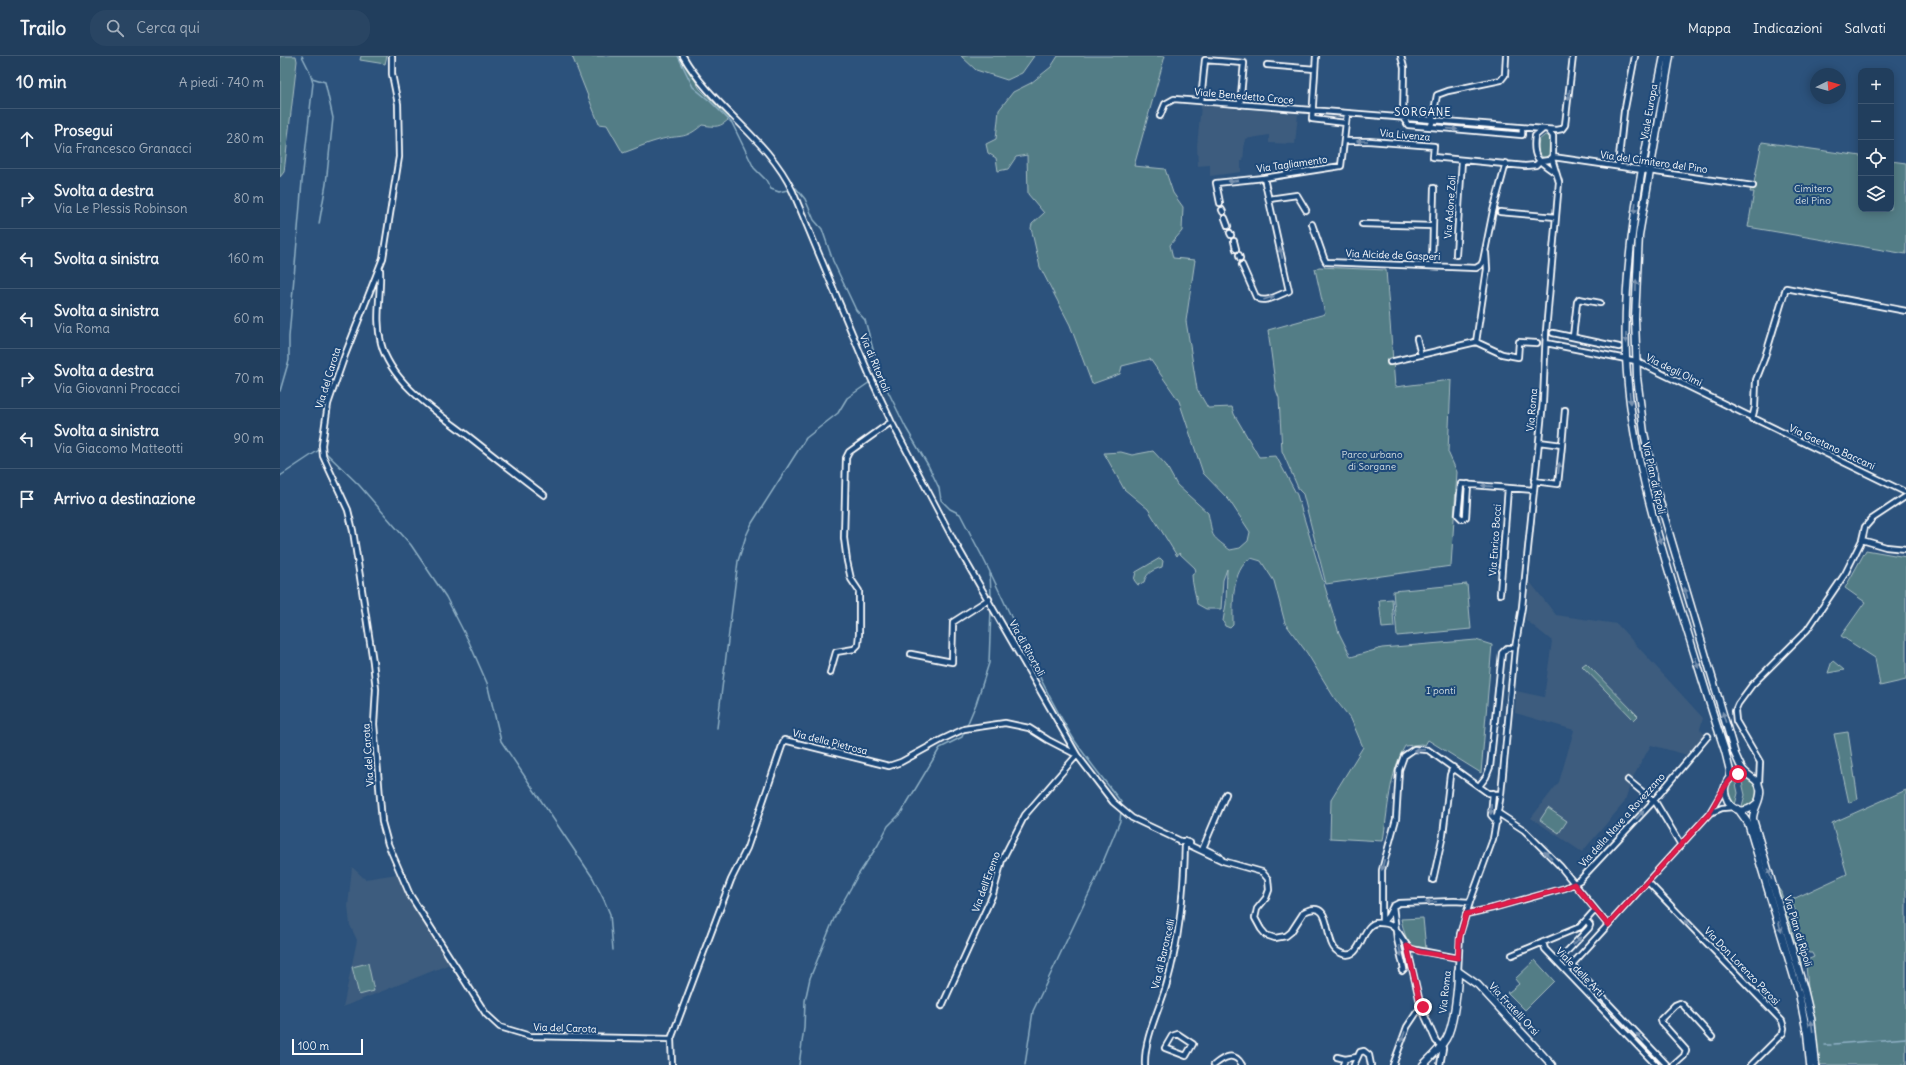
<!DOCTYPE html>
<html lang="it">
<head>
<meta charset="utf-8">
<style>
	:root { --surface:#213e5d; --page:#294563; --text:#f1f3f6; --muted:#a2aebc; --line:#3e5772 }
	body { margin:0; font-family:Delius,sans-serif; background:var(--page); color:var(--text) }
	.controls { position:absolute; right:12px; top:12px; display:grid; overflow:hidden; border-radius:8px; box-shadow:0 2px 10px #0003 }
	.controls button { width:36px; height:36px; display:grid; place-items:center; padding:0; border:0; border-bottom:1px solid var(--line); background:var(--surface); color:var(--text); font:20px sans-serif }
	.compass { position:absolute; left:1530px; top:12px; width:36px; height:36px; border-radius:50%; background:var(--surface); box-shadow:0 2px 10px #0003; rotate:85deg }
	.scale { position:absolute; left:12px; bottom:10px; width:71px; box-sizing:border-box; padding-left:4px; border:2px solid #fff; border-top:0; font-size:11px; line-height:14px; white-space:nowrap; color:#fff; -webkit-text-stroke:3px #1f4a7a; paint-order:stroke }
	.stop { position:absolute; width:12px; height:12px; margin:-9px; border:3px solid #e11d48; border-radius:50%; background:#fff }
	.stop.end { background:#e11d48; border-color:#fff; box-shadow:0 1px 4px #0008 }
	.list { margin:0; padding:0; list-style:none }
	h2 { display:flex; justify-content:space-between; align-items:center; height:52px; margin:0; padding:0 16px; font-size:17px }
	h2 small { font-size:13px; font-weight:400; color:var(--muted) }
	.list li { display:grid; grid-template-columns:26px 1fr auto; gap:12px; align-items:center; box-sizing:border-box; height:60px; padding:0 16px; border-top:1px solid var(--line) }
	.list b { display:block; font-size:15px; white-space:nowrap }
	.list p { margin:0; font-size:13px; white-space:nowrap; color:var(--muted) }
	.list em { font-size:13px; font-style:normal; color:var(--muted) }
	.icon { flex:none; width:22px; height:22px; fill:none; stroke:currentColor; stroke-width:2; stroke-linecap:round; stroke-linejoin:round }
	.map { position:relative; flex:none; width:1626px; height:1009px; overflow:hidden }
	header { display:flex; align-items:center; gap:24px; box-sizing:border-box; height:56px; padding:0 20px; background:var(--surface); border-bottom:1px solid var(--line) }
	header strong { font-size:19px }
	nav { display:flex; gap:22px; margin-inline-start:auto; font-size:14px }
	.search { width:280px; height:36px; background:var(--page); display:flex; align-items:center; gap:10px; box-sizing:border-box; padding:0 14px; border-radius:16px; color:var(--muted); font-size:15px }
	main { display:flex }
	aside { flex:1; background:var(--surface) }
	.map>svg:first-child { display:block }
	.built { fill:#3c5c7e }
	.green { fill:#527d86; stroke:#a8bec2 }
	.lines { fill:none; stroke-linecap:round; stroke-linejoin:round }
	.stream { stroke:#8fb0c5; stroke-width:1.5 }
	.minor-casing { stroke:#fff; stroke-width:8 }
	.major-casing { stroke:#fff; stroke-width:9 }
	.minor { stroke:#1f4a7a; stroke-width:4.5 }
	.major { stroke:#1f4a7a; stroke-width:6 }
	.oneway { fill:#7992af }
	.route { stroke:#e11d48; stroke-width:5 }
	.labels { text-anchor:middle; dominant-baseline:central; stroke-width:4; stroke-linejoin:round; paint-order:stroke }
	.street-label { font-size:10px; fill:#fff; stroke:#1f4a7a }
	.park-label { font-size:10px; fill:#d4dee1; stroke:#1f4a7a }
	.neighbourhood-label { font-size:11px; letter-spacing:1px; fill:#fff; stroke:#1f4a7a }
</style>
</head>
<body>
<header>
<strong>Trailo</strong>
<div class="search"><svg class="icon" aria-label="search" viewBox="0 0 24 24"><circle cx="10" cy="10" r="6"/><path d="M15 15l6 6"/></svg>Cerca qui</div>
<nav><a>Mappa</a><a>Indicazioni</a><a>Salvati</a></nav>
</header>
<main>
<aside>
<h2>10 min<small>A piedi · 740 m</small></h2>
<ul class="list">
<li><svg class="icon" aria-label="ahead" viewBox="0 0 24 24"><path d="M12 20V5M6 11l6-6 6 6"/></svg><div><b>Prosegui</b><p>Via Francesco Granacci</p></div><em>280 m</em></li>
<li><svg class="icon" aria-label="right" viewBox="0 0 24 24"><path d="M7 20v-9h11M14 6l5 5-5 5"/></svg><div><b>Svolta a destra</b><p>Via Le Plessis Robinson</p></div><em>80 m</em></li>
<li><svg class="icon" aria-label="left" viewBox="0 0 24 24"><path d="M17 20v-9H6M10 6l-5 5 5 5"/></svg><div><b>Svolta a sinistra</b></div><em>160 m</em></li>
<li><svg class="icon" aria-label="left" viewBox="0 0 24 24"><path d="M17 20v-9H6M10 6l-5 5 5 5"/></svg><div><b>Svolta a sinistra</b><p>Via Roma</p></div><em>60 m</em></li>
<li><svg class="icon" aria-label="right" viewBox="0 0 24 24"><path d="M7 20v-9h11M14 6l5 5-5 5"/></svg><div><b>Svolta a destra</b><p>Via Giovanni Procacci</p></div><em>70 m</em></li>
<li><svg class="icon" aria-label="left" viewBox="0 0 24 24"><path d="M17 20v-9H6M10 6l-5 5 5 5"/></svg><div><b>Svolta a sinistra</b><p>Via Giacomo Matteotti</p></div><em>90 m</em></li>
<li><svg class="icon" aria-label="arrive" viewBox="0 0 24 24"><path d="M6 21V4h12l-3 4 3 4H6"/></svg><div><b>Arrivo a destinazione</b></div></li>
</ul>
</aside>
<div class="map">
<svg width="1626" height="1009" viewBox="0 0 1626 1009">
	<rect width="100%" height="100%" fill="#2c527c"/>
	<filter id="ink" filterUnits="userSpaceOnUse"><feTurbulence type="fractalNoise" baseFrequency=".025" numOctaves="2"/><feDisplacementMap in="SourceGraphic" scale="8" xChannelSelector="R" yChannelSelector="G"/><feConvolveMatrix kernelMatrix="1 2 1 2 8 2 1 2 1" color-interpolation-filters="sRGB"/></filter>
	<g filter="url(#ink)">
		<path class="built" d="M921,49L1018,58L1015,88L989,87V79L965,83L963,105H961V116L930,120V109L918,110L917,90Z
			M1250,526L1276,559L1337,568L1423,662L1420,673L1425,679L1407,699L1371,689L1352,723L1344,747L1302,796L1251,762L1279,726L1294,674L1235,657L1236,635L1264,641L1272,585L1246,564Z
			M72,811L85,823L117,818L126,837L170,908L63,951L77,884L70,869L68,850Z"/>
		<path class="green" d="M0,0H16L17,5L4,116L0,121Z
			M81,0H107L105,8L80,4Z
			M292,0H401L420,33L450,62C440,72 436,71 422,69C404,85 399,78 379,84C367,87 355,93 343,97L327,69L319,68Z
			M681,0H754L742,17L727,24L696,14Z
			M778,0H885L854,110L885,113L893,137L903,151L902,175L890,189L893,202L915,204L906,265L917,333L928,352L952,351L954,358L979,401L996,400L1017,439L1059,577L1071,601L1102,592L1196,584L1212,589L1201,717L1148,684L1145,689L1141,688L1125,690C1109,718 1108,754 1103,785L1050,782L1051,743L1083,691L1071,663L1055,643L1027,597L1005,567L994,525L981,505L971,502C951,514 953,549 953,569L950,572L945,570L943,565L946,548L947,513L943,524L941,553H926L917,548C916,538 912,529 912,519L916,516L915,512L899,497L897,500L868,453L844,433L824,397L841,396L852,399L873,395L886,409L897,429L928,457C934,482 928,477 950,494L960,492L968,485L970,476L949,444L923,417L899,345L870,303L842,310L840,318L812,328L790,269L760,211L751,172L752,168L764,157L748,138L747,99L736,101L728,113L718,115L716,102L708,97L706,88L716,83L719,54L733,36L751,27L771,11Z
			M1265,79H1268L1270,83L1269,98L1265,102C1257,99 1257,92 1259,84Z
			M1482,86L1581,100V153H1611V105L1626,107V198L1468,171L1474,136H1470L1471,132H1473Z
			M1039,211L1106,214L1115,331L1171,324L1168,396L1177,416L1171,510L1046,528L1023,438L1019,434L1002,395L999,342L996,334L988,274L1045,258L1035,213Z
			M1586,494L1626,501V624L1600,630L1595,602L1561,580L1585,546L1565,532Z
			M880,502L883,505L882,511C873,514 867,516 864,526L858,529L854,524L856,516Z
			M1187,528L1191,573L1117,580L1113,535Z
			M1112,543L1114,571L1102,572L1099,544Z
			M1552,605H1553L1564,614L1548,617Z
			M1306,607L1358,660L1354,664L1302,610Z
			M1568,676L1578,743L1569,747L1554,678Z
			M1461,722C1475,721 1480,734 1474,745L1464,751L1462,750L1465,739Z
			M1455,723L1458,737L1455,749L1449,743L1448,732Z
			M1626,734V1009H1539L1536,976L1528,933L1526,908L1527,904L1534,901L1532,897H1529L1521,890L1515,873L1518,870L1516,862L1518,861L1511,844L1567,818L1552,767Z
			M1268,752L1287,765L1279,777L1260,764Z
			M1496,829L1501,836L1521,905L1522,919Z
			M1143,862L1146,893C1126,892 1125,879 1121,863Z
			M1255,904L1274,925L1245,954L1227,936H1229L1239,928L1235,923Z
			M88,907L94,935L79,939L72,911Z"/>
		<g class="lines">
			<path class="stream" d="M398,0L413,31L431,46L452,67L474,112L486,124L491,133L499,136L516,132L525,143L534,164L542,173L553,205L576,254L585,264L600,319L626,372L648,409L659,432L661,444L670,453L680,458L703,502L710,516L711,540
				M32,22L45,26L53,62L46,128L39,168
				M0,335L9,304V281L22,125L33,27L29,14L22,0
				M44,395L79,429L131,489L166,541L189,586L207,627L221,685L313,822L324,844L330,858L333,894
				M0,420L42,392
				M711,518C738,574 762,632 795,685C809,706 826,726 841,746V751
				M437,672L458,505L466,480L472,467L526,382L558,357L567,342L600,319
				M1554,988L1626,982
				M1545,989H1551
				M519,1009L524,972L525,945L530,922L555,860L578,819L598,789L608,770L621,757L660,692L682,681L696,648L709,607L711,553
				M745,1009L753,955L815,825L840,765L841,755"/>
			<g class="minor-casing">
				<path id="minor" d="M112,0V18L118,48L119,101L103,202L65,299L48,348L42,389L43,400L68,454L73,475L93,606L96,633L94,668L102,766L108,788L130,839L206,958L220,971L250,980L391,983
					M403,0C432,51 488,82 513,136L589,318L611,365L673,483L797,699L833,746L852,762L943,805L982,816L988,823L989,834L986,842L977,853L975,862L981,873L986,879L995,882L1006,880L1011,876L1024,856C1054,841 1043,886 1057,895C1085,912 1078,864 1100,867C1104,867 1109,868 1112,870C1120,875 1123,887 1131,893L1178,902
					M1036,0L1032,63L1066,67
					M1121,0L1124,12L1123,62L1128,69L1242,79V72
					M987,9L1035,13
					M921,45L925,4L964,7L960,49
					M1345,52L1355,0
					M880,60L885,48L894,43L1277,74L1282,73L1285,69L1293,0
					M1151,71L1157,39L1168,35L1221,24L1225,19L1226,0
					M1262,74L1255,80C1252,102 1258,105 1276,117
					M1064,85H1089L1154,90L1153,101L1245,110L1256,109L1260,105
					M1273,101L1473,130
					M1262,105L1269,104L1273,101V80L1268,74
					M1338,110L1344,55
					M989,143L1017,139L1026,154
					M940,147L936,127L984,122L1061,110L1067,58
					M942,154L943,156
					M1220,156L1276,161
					M945,162L948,170
					M1032,168L1044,202L1046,206L1196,212L1201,209L1203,205L1213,155L1226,107
					M1082,168L1153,170
					M950,177L951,179
					M954,185L956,193
					M959,199L960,202
					M1176,199L1182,104
					M962,209L976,241C984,249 1000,238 1009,235L984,122
					M1152,209L1154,132
					M100,214C101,239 95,263 101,287C111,328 160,358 192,383C216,402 240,421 264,439
					M1273,277L1339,291
					M1293,281L1297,246L1299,243L1320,247
					M1137,283L1141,299
					M1196,286L1207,213L1206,197
					M1266,287L1356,305L1625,436
					M1110,306L1196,286L1222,298L1238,301L1239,286L1257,287
					M1472,363L1475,351L1476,324L1485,301L1506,232L1626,255
					M1282,389L1285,354
					M1254,425L1278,428L1282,389L1259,386
					M1188,428L1186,461L1182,463L1178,459L1181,428C1205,430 1229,432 1254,434
					M1582,484L1606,491L1626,493
					M1220,538L1228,432
					M631,598L672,606L673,566L709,543
					M550,617L556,596L574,593L578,589L579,578V535L571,523L567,505L564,482L566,402L569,396L611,366
					M1348,724L1376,747L1401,789
					M1479,728L1480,706L1456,665L1455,655L1458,648L1472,629L1527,574L1565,518L1582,484L1585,471L1592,463L1625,441
					M1199,730L1206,721L1210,711L1222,597L1227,592H1235
					M1213,737L1211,759L1217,766
					M1218,757L1244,774L1280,810L1328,869
					M1430,757L1442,752L1453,751
					M900,786L904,785L910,787
					M942,804L939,800L923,792L946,738
					M1153,824L1163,779L1170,719L1173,711
					M1368,826L1502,965L1504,972L1503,977L1471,1009
					M1113,850L1117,883L1124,913L1122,915
					M1186,858L1213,852L1285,832L1300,824L1371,748L1428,680
					M1102,867V814L1116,763L1119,714L1124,700L1134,693L1148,694L1208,737L1221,738
					M1102,867L1108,860L1113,850L1119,847L1174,845L1190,846
					M1263,886L1265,893L1376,1009
					M1127,890L1141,951L1145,954L1144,958L1156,985L1163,992L1160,1009
					M1232,899L1300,871L1315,854
					M1278,905L1309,872L1310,869L1307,865
					M1292,909L1387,1009
					M1287,914L1429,758L1445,731
					M1178,915L1180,878L1190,846L1213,783L1221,738L1235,592L1242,551L1263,346L1266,275L1279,126L1272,103
					M898,978L913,988L906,1000L885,992L892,980Z
					M1057,1001L1065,1003
					M392,1009L391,983L451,824L467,792L504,684L609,710L621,706L663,683L684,673L725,667L749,672L768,684L797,699L745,759L722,804L713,838L662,950
					M865,1009C864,981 880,953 887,927C900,881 904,836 905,788
					M934,1009C944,1001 954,995 962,1009
					M1063,1009L1065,1003L1077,1001
					M1074,1009L1080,996L1084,995L1089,999L1091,1009
					M1113,1009L1127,971L1137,956
					M1394,1009L1404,1000L1406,994L1382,967L1381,963L1395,949L1400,947L1403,949L1432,981"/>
			</g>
			<g class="major-casing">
				<path id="major" d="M1384,0C1364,99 1342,199 1346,301C1350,388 1374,469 1400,552C1415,599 1429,647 1445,695L1450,715L1449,724
					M1390,0L1359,179L1355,262L1357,321L1364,377L1377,436L1455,698C1458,704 1460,711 1464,715C1470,722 1478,722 1480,733C1482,744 1473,752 1473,763L1524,933L1531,962L1536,1009
					M1467,718C1428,712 1447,774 1476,748
					M1458,753L1468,767L1519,938L1527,977L1530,1009
					M1143,1009C1151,1001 1160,993 1166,983C1174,970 1178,931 1178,915L1198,929L1272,1009"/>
			</g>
			<use href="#minor" class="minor"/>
			<use href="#major" class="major"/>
		</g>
		<defs><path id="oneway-solid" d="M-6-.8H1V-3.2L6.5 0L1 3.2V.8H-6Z"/></defs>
		<g class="oneway">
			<use href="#oneway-solid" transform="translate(1289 39) rotate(96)"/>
			<use href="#oneway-solid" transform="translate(1172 73) rotate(5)"/>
			<use href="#oneway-solid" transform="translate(1082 85) rotate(-180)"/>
			<use href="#oneway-solid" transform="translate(953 125) rotate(174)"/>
			<use href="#oneway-solid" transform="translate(1355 152) rotate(98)"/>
			<use href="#oneway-solid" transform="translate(1001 197) rotate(-103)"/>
			<use href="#oneway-solid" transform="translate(1356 229) rotate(-89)"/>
			<use href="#oneway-solid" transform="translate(989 242) rotate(-20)"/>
			<use href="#oneway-solid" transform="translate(1346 282) rotate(91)"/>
			<use href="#oneway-solid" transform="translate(1350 342) rotate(85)"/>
			<use href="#oneway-solid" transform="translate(1279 412) rotate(-84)"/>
			<use href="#oneway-solid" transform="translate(1207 430) rotate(-175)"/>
			<use href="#oneway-solid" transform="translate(1379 482) rotate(73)"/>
			<use href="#oneway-solid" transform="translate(1406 537) rotate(-106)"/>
			<use href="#oneway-solid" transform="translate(1417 607) rotate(73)"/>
			<use href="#oneway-solid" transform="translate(1444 661) rotate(-107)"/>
			<use href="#oneway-solid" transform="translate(1139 694) rotate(179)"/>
			<use href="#oneway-solid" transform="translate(1211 753) rotate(92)"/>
			<use href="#oneway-solid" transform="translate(1360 759) rotate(-47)"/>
			<use href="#oneway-solid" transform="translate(1268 799) rotate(-135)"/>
			<use href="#oneway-solid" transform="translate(1103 809) rotate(103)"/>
			<use href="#oneway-solid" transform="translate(1490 818) rotate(-107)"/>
			<use href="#oneway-solid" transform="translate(1151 846) rotate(177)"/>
			<use href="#oneway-solid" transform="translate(1408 868) rotate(-134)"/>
			<use href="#oneway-solid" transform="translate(1500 871) rotate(74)"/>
			<use href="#oneway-solid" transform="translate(1297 885) rotate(-47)"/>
			<use href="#oneway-solid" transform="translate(1120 895) rotate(76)"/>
			<use href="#oneway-solid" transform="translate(1532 970) rotate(-98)"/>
			<use href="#oneway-solid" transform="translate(1123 981) rotate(110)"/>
			<use href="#oneway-solid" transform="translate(1360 981) rotate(-135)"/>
		</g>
	</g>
	<g class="lines" filter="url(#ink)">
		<path class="route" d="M1143,951H1141L1127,890L1140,896L1178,902L1179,884L1186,858L1213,852L1285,832L1294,828L1328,869L1429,758C1436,747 1446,723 1458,718"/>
	</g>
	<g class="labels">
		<g class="street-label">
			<text transform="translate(964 40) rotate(5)">Viale Benedetto Croce</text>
			<text transform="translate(1369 56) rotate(-80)">Viale Europa</text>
			<text transform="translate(1125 79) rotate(5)">Via Livenza</text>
			<text transform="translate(1374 106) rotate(8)">Via del Cimitero del Pino</text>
			<text transform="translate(1012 108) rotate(-8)">Via Tagliamento</text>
			<text transform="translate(1170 151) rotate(-86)">Via Adone Zoli</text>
			<text transform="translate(1113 199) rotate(2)">Via Alcide de Gasperi</text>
			<text transform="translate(595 307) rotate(67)">Via di Ritortoli</text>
			<text transform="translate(1394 314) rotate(26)">Via degli Olmi</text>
			<text transform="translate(48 322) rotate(-73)">Via del Carota</text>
			<text transform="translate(1252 354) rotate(-85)">Via Roma</text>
			<text transform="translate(1552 391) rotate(25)">Via Gaetano Baccani</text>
			<text transform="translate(1374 422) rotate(77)">Via Pian di Ripoli</text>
			<text transform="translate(1215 484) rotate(-86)">Via Enrico Bocci</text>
			<text transform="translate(747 592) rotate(61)">Via di Ritortoli</text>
			<text transform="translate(550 686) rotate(14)">Via della Pietrosa</text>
			<text transform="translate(88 699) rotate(-94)">Via del Carota</text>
			<text transform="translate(1342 764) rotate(-48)">Via della Nave a Rovezzano</text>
			<text transform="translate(706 826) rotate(-70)">Via dell'Eremo</text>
			<text transform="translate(1518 875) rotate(73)">Via Pian di Ripoli</text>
			<text transform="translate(883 898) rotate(-77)">Via di Baroncelli</text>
			<text transform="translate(1462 910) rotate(46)">Via Don Lorenzo Perosi</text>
			<text transform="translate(1300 916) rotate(46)">Viale delle Arti</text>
			<text transform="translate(1165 936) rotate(-84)">Via Roma</text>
			<text transform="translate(1234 953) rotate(47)">Via Fratelli Orsi</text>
			<text transform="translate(285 972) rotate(2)">Via del Carota</text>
		</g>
		<g class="park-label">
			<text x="1533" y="132">Cimitero<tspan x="1533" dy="12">del Pino</tspan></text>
			<text x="1092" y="398">Parco urbano<tspan x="1092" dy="12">di Sorgane</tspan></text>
			<text x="1161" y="634">I ponti</text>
		</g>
		<g class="neighbourhood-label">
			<text x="1143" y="56">SORGANE</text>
		</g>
	</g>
</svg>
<div class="controls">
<button>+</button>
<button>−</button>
<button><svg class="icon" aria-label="locate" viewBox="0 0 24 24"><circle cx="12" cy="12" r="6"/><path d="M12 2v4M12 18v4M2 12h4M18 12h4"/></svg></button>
<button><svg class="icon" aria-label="layers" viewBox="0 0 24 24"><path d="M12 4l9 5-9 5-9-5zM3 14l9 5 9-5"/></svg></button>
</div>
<svg class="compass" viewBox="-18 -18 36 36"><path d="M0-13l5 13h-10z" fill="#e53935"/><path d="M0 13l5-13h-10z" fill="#a2aebc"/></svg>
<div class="scale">100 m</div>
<div class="stop" style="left:1458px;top:718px"></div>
<div class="stop end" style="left:1143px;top:951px"></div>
</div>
</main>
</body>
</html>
